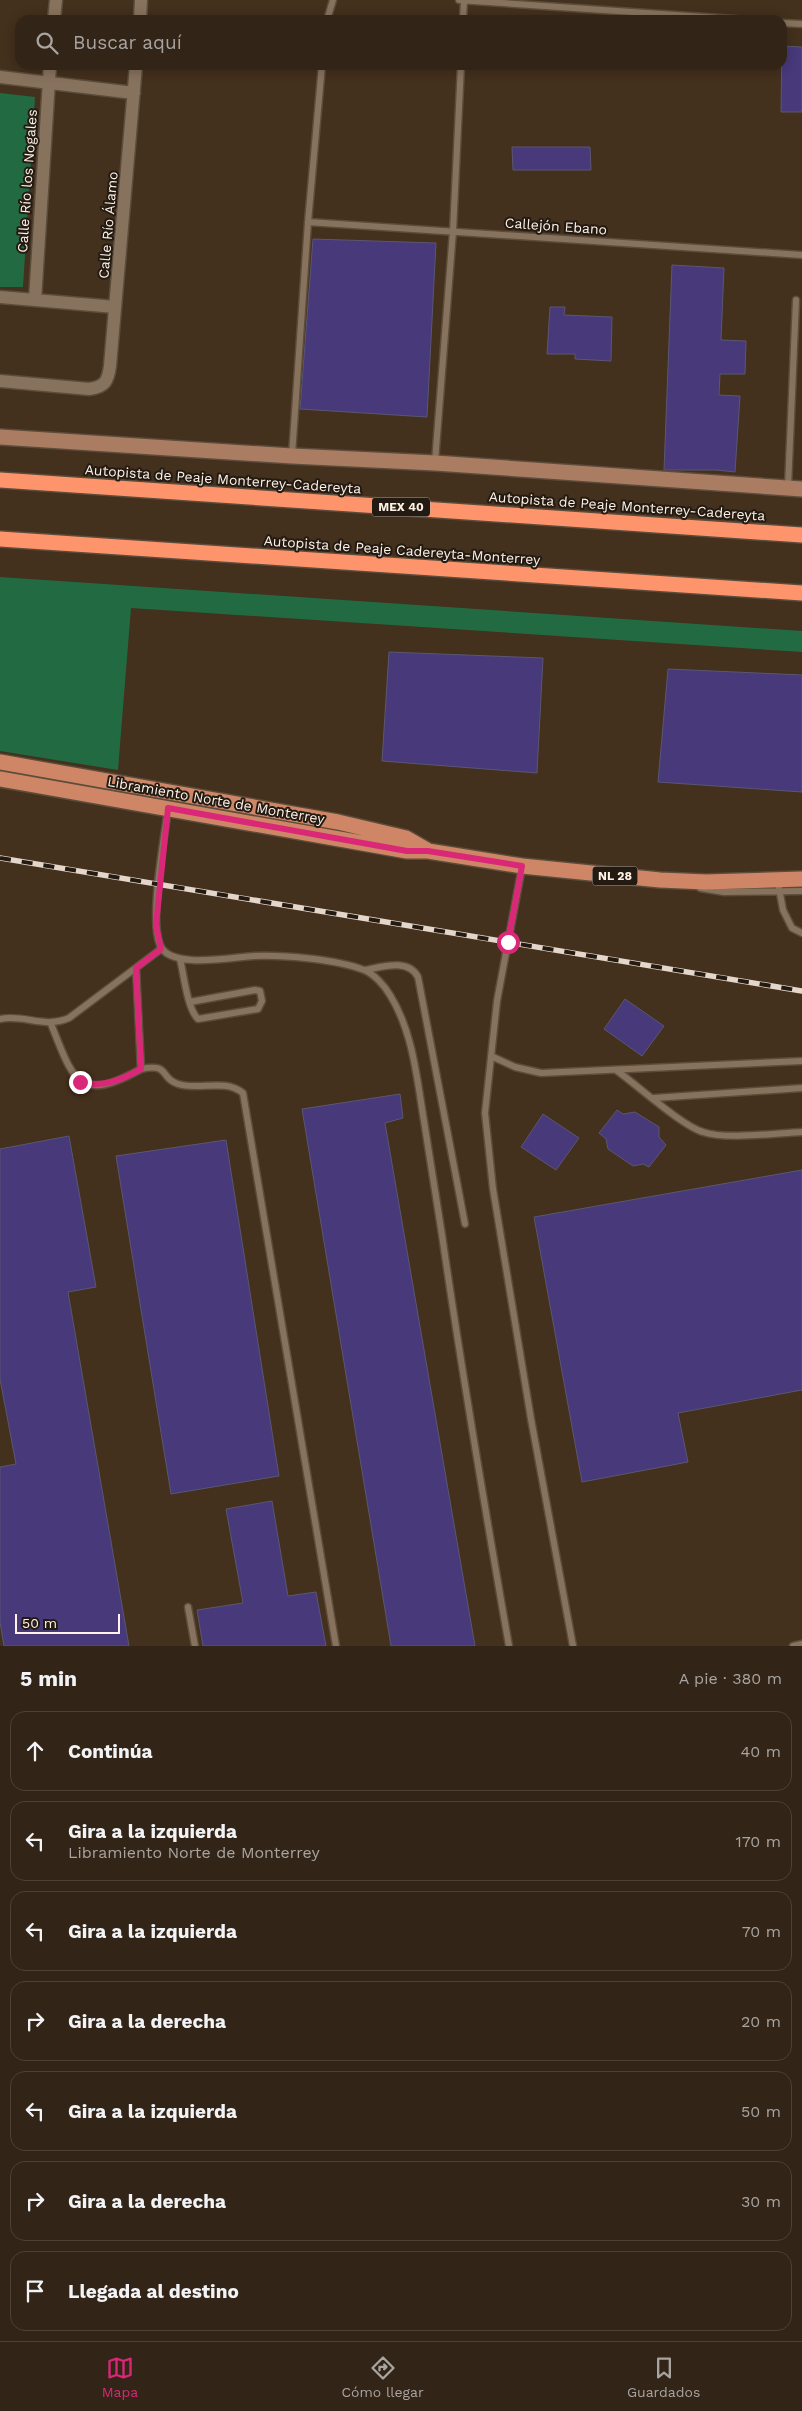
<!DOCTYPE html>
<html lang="es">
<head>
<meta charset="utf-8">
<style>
	:root { --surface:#322416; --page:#3d3023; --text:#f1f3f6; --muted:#a8a4a1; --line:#4d4135; --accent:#db2777 }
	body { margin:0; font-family:"Work Sans",sans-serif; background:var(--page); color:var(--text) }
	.scale { position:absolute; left:15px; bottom:12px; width:105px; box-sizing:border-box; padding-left:5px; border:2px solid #fef1e6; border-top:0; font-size:14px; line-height:18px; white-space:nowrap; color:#fef1e6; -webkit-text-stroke:4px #231a12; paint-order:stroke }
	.stop { position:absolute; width:15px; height:15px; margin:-11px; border:4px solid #db2777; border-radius:50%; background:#fff }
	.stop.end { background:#db2777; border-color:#fff; box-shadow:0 1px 5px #0008 }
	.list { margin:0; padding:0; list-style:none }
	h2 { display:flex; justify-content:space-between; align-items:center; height:65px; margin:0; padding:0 20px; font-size:21px }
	h2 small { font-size:16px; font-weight:400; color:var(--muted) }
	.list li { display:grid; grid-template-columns:32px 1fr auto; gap:15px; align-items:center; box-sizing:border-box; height:80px; margin:0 10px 10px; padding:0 10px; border:1px solid var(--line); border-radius:15px }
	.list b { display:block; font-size:19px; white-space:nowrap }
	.list p { margin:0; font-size:16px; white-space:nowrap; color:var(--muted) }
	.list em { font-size:16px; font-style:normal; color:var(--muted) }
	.icon { flex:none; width:28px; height:28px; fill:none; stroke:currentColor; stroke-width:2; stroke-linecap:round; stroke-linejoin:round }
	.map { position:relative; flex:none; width:802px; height:1646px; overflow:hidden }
	.search { position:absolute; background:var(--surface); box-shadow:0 2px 12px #0003; left:15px; right:15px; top:15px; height:55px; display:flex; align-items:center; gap:12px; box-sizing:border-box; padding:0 18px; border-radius:15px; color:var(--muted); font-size:19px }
	.sheet { height:695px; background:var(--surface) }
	nav { display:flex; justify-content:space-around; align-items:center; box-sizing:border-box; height:70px; border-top:1px solid var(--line); background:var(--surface); font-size:14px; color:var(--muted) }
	nav a { display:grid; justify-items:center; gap:2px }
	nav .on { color:var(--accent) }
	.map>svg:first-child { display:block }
	.green { fill:#226b42 }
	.building { fill:#47397a; stroke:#5b5771 }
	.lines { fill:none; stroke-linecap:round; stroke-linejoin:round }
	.lane-casing { stroke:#5c4c3b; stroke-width:9 }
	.street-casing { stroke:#5c4c3b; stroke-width:15 }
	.secondary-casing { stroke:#5c4c3b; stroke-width:18 }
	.primary-casing { stroke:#5c4c3b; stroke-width:18 }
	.highway-casing { stroke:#5c4c3b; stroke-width:18 }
	.lane { stroke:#87725d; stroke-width:6 }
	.street { stroke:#87725d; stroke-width:12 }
	.secondary { stroke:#aa7c62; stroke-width:15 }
	.primary { stroke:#ce8666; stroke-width:15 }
	.highway { stroke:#fd946c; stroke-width:15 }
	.rail-casing { stroke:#e4d6ca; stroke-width:5.5 }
	.rail { stroke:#231a12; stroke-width:4; stroke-dasharray:11; stroke-linecap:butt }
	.route { stroke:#db2777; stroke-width:6 }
	.labels { text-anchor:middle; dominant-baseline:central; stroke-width:4; stroke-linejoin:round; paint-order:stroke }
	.shield { fill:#231a12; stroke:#bcb0a6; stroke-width:1 }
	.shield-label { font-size:12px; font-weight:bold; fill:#fef1e6 }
	.street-label { font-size:14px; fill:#fef1e6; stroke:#231a12 }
</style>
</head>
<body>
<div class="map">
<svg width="802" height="1646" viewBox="0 0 802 1646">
	<rect width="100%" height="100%" fill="#43301d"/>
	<path class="green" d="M0,93L35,97L23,287H0Z
		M0,577L802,631V652L131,608L118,770L0,751Z"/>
	<path class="building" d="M782,46L802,47V112H781Z
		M512,147H590L591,170H513Z
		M313,239L436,243L427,417L300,409Z
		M672,265L724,268L721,340L746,341L745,374H720L719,395L740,396L735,472L716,470H664Z
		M550,307H565L564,315L612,317L611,361L575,359V354H547Z
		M389,652L543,658L537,773L382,761Z
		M668,669L802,675V792L658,782Z
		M625,999L664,1026L642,1056L604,1029Z
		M400,1094L403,1118L385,1123L475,1646H391L302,1109Z
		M617,1110L623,1114L635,1112L659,1127V1137L666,1145L649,1167L643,1164L633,1166L608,1149L606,1139L599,1133Z
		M543,1114L579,1138L556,1170L521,1147Z
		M69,1136L96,1287L68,1292L129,1646H4L0,1622V1467L16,1464L0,1379V1149Z
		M226,1140L279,1476L171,1494L116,1156Z
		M802,1170V1390L678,1413L688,1462L582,1482L534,1217Z
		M272,1501L288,1596L316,1592L326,1646H203L197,1610L243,1603L226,1509Z"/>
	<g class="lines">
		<g class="lane-casing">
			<path id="lane" d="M459,0L748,20
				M327,20L333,0
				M463,20L464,0
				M782,23L802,24
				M308,222L802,255
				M292,455L308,222L322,65
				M435,462L453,231L461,65
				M788,487L796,300
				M168,809C164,840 149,918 160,945C170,970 232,957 254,956C284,955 336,959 364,970C374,974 384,985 390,995C413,1032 417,1079 424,1121C430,1159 436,1197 442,1235C462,1373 485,1509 509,1646
				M522,867L497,1001L485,1113L493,1189L531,1419L573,1646
				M700,888L724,892L802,891
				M779,888L783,910L792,928L802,933
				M180,959C184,975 187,1008 198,1019L258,1009L262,1001L260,991L255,990L190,1002
				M365,970C382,967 408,958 418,977L465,1224
				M0,1019C25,1014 44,1029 69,1018L161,949
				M51,1024C73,1078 77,1105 141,1069L136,968
				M491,1056L515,1067L541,1073L802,1061
				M141,1069C171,1063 159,1078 178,1084C199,1091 224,1078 243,1093L336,1646
				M616,1070C637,1085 682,1126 703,1132C726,1140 776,1133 802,1132
				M654,1098L802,1088
				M188,1607L195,1646
				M793,1646L802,1644"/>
		</g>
		<g class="street-casing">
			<path id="street" d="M54,20L56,0
				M140,20L141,0
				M0,77L134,93
				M0,297L115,307
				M35,300L50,65
				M0,381L89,389C105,387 108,381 110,366L136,65"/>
		</g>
		<g class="secondary-casing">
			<path id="secondary" d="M0,437L292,456L435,463L802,489"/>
		</g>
		<g class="primary-casing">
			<path id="primary" d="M0,762L338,822L406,838L427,850
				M0,779L407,851H428L522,866L660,880L706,882L802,879"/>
		</g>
		<g class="highway-casing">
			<path id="highway" d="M0,480L802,535
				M0,539L802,593"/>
		</g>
		<use href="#lane" class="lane"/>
		<use href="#street" class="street"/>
		<use href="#secondary" class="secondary"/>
		<use href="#primary" class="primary"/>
		<use href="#highway" class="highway"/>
		<g class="rail-casing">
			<path id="rail" d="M0,858L802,991"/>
		</g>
		<use href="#rail" class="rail"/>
	</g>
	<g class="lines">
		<path class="route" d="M80,1082C103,1088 121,1080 141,1069L136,968L161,949L156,925L168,808L407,851H428L522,866L508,942"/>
	</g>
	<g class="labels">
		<g class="shield">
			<rect x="372" y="497.5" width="58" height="19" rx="4"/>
			<rect x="592.5" y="866.5" width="45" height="19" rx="4"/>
		</g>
		<g class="shield-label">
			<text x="401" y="507">MEX 40</text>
			<text x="615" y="876">NL 28</text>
		</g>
		<g class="street-label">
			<text transform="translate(27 181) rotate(-86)">Calle Río los Nogales</text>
			<text transform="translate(108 225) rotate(-85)">Calle Río Álamo</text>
			<text transform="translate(556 226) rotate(4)">Callejón Ebano</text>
			<text transform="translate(223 479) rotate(4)">Autopista de Peaje Monterrey-Cadereyta</text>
			<text transform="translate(627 506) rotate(4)">Autopista de Peaje Monterrey-Cadereyta</text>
			<text transform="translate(402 550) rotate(4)">Autopista de Peaje Cadereyta-Monterrey</text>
			<text transform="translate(216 800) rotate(10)">Libramiento Norte de Monterrey</text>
		</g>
	</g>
</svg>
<div class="scale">50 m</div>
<div class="stop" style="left:508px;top:942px"></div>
<div class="stop end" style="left:80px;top:1082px"></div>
<div class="search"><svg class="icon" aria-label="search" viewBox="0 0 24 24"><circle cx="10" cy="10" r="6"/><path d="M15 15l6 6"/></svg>Buscar aquí</div>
</div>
<section class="sheet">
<h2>5 min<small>A pie · 380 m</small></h2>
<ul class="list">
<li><svg class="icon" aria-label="ahead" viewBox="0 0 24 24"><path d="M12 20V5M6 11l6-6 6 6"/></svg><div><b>Continúa</b></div><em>40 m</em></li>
<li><svg class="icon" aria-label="left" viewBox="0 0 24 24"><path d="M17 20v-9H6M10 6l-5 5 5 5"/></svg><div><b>Gira a la izquierda</b><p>Libramiento Norte de Monterrey</p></div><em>170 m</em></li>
<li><svg class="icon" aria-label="left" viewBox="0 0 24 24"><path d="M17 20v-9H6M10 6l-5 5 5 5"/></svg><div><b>Gira a la izquierda</b></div><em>70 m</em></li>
<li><svg class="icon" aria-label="right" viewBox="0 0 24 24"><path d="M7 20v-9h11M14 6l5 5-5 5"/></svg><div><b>Gira a la derecha</b></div><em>20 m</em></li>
<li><svg class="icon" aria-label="left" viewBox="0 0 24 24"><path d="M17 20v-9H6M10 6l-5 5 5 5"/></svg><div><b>Gira a la izquierda</b></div><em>50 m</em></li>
<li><svg class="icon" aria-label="right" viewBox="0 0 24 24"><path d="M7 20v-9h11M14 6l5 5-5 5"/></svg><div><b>Gira a la derecha</b></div><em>30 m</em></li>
<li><svg class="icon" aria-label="arrive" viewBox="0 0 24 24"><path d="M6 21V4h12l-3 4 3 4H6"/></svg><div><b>Llegada al destino</b></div></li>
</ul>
</section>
<nav>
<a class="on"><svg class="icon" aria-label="map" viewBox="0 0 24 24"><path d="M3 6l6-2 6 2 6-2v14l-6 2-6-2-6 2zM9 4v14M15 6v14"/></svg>Mapa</a>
<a><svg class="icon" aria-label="directions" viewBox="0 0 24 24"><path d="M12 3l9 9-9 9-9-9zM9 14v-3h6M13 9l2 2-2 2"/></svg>Cómo llegar</a>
<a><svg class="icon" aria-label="saved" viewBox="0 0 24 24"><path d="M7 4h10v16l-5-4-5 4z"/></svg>Guardados</a>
</nav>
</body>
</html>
